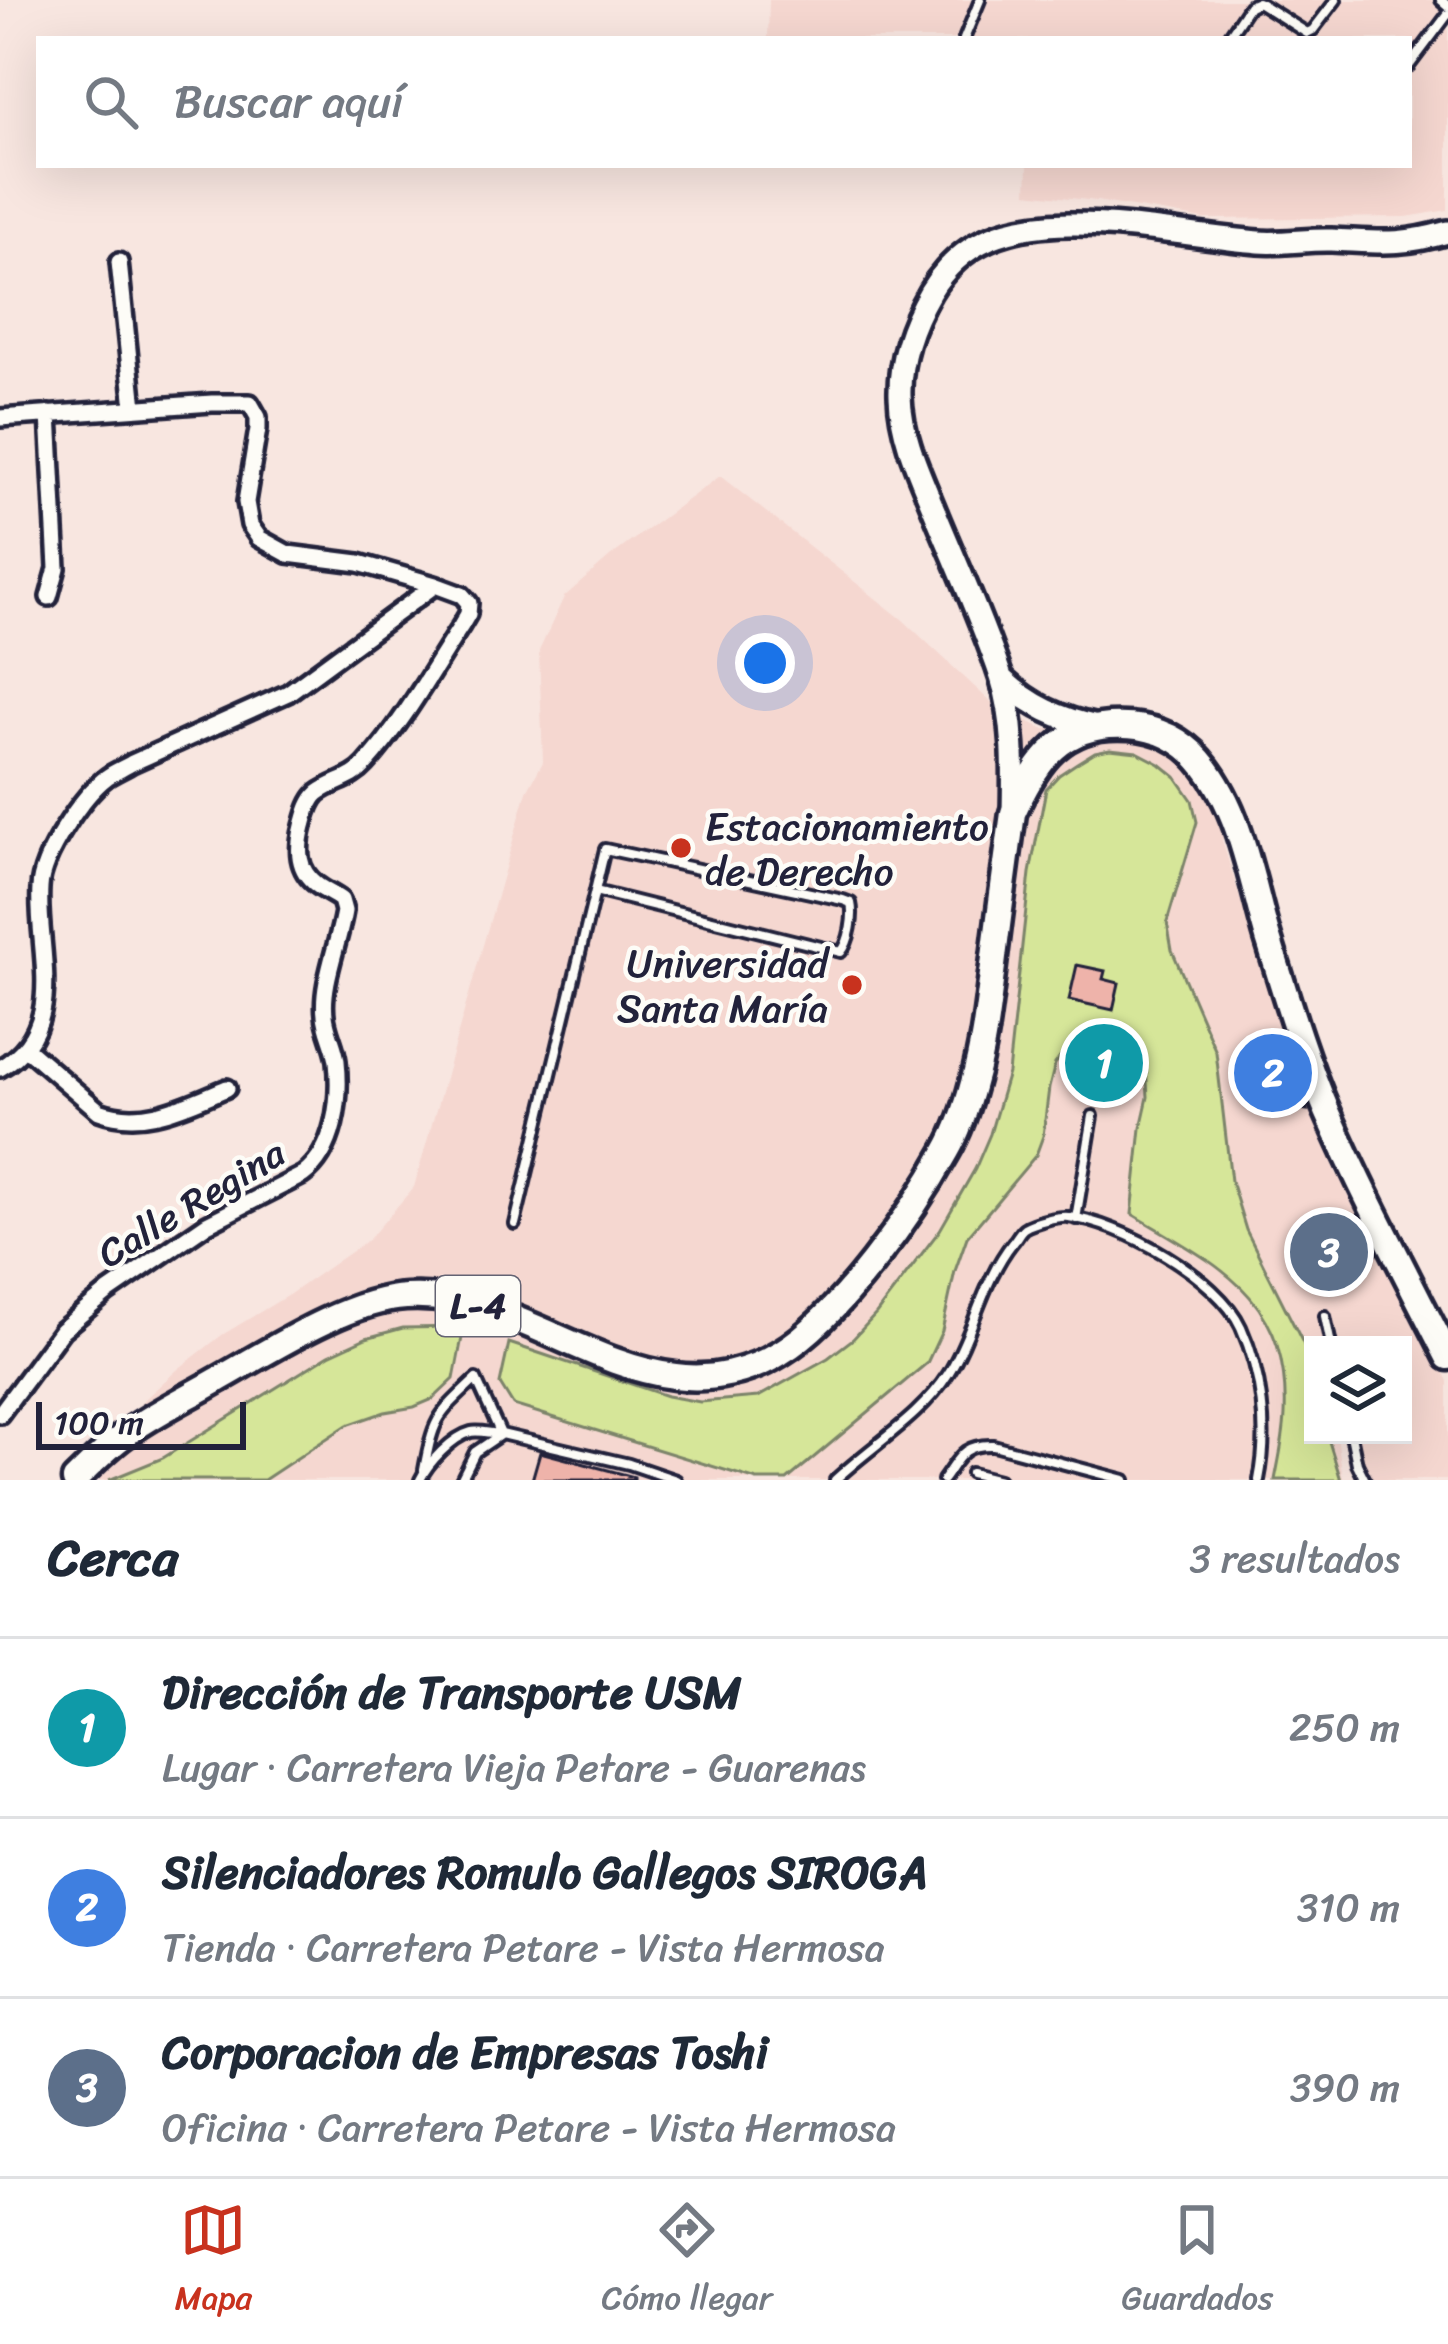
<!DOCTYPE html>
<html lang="es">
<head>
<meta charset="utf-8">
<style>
	:root { --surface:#fff; --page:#f2f2f3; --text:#1f2937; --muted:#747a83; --line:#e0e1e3; --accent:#c8321e }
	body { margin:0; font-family:Sriracha,sans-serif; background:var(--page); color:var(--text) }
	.controls { position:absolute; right:36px; bottom:36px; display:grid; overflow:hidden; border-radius:0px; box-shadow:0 12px 48px #0002 }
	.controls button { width:108px; height:108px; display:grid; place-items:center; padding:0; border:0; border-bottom:3px solid var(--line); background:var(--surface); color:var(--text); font:60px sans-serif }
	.scale { position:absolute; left:36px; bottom:30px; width:210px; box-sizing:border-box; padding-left:12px; border:6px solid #22223b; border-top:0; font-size:33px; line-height:42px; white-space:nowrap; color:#22223b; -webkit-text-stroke:9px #fdfcf7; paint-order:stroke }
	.you { position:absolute; left:765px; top:663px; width:42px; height:42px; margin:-30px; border:9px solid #fff; border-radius:50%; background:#1a73e8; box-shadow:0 0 0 18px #1a73e833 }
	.badge { display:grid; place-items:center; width:78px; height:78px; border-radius:50%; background:var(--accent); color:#fff; font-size:39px; font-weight:700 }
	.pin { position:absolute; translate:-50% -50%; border:6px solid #fff; box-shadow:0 3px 12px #0006 }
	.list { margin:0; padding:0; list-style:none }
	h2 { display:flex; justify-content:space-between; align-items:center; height:156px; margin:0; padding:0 48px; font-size:51px }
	h2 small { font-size:39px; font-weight:400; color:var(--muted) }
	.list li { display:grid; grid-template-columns:78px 1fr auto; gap:36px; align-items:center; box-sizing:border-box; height:180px; padding:0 48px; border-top:3px solid var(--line) }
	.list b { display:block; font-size:45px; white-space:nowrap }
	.list p { margin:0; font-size:39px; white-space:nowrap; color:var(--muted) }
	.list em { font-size:39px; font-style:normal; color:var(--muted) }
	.icon { flex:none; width:66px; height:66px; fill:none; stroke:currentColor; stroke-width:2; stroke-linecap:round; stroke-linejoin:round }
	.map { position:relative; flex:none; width:1448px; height:1480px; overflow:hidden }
	.search { position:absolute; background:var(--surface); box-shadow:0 12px 48px #0002; left:36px; right:36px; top:36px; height:132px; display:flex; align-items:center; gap:30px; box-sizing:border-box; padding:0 42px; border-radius:0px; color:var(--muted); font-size:45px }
	.sheet { height:696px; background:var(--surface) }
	nav { display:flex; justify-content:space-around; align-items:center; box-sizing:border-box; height:168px; border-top:3px solid var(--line); background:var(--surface); font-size:33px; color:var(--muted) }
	nav a { display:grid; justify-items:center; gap:6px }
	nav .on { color:var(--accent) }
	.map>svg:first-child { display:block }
	.built { fill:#f5d7d0 }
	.green { fill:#d6e699; stroke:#7c846a; stroke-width:3 }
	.building { fill:#eeb3aa; stroke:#22223b; stroke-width:3 }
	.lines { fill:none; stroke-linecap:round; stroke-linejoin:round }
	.service-casing { stroke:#22223b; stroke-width:16 }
	.minor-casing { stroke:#22223b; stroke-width:24 }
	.secondary-casing { stroke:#22223b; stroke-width:30 }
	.primary-casing { stroke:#22223b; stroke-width:33 }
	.service { stroke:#fdfcf7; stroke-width:8 }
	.minor { stroke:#fdfcf7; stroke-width:15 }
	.secondary { stroke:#fdfcf7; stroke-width:21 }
	.primary { stroke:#fdfcf7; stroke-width:24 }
	.poi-dot { fill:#c8321e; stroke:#fdfcf7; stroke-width:4.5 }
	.labels { text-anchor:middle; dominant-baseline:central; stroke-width:9; stroke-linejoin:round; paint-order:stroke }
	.shield { fill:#fdfcf7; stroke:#646373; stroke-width:3 }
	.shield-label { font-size:36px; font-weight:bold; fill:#22223b }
	.poi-label { font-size:39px; fill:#22223b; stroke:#fdfcf7; text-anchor:start }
	.street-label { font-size:39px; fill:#22223b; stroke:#fdfcf7 }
</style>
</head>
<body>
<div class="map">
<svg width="1448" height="1480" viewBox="0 0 1448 1480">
	<rect width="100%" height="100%" fill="#f8e6e0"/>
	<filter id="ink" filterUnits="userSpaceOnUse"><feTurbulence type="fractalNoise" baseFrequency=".00833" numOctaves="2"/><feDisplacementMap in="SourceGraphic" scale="24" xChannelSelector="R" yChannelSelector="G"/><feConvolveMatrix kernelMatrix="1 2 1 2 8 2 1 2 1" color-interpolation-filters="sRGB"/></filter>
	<g filter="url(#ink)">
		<path class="built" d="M769,0H1448V210L1406,217L1204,219L1097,201L1027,193L1028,165H1409V39H768Z
			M720,476L902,619L995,706L1044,729L1097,727L1158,749L1177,756L1222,795L1226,832L1222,840L1275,1010L1337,1175H1340L1448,1381V1480H1358L1349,1435H1403V1345H1313V1435H1337L1343,1480H75L146,1398L177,1370L222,1335L290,1294L369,1239L414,1187L527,791L543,762L539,651L564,597L611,556Z"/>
		<path class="green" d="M1110,749L1137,752L1160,764L1176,777L1192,800L1197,822L1167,922L1172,950L1216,1052L1231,1181L1246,1230L1304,1345L1313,1374V1435H1327L1341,1480H1275C1279,1459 1284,1437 1285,1415C1290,1297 1221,1267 1132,1214L1141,1128L1148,1097L1146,1066L1119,1039L1081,1041L1066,1050L1055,1064L1049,1088L1043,1136L1036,1155L967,1237L955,1271L942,1331L927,1363L787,1480H757L513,1405L500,1384L509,1343L667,1396L700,1402L758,1397L828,1358L853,1339L876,1314L940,1230L975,1169L990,1134L1008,1073L1030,873L1046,789L1059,775L1077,763L1095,752Z
			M464,1327L454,1379L433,1399L414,1407L385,1412L347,1425L264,1480H109L163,1458L329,1355L366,1338L403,1328Z"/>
		<path class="building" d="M1077,965L1105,971L1103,979L1119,983L1113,1010L1069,1000Z
			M1281,1035L1302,1093L1307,1110L1253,1103L1248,1044Z
			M1085,1041L1133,1058L1124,1085L1076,1068Z
			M540,1452L634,1477V1480H532Z"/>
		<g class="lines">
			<g class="service-casing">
				<path id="service" d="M1441,0L1448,6
					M964,39L980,0
					M1227,39L1249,6L1258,2L1307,33L1313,30L1336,0
					M1409,66L1448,14
					M1076,1219L1093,1116
					M515,1224L595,891L605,849L843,900L851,903C854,916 850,942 841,952L595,891
					M1325,1316L1331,1345
					M1351,1435L1357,1464L1365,1480
					M424,1470C434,1416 437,1416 476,1379L501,1434L629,1464L676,1480
					M971,1473L999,1480
					M420,1480C428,1463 452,1437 471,1432C479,1430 493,1434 501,1434
					M461,1480L475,1452L500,1435
					M835,1480C872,1445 921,1417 948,1374C974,1333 982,1281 1013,1242C1017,1238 1019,1232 1024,1228C1034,1222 1058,1216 1068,1217C1121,1222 1219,1278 1241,1327C1262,1374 1269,1431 1259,1480
					M943,1480C959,1458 962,1444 993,1445L1125,1480"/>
			</g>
			<g class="minor-casing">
				<path id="minor" d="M119,262L134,408
					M0,418L212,403H250L258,417V429L246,502L250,525L259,538L288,554L359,563L435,585L462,595L469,603L468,614L461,626C431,672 403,723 366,764C352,780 334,781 318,793C309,801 306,815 303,826C297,849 297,870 317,885C325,891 333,894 341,900L344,911C339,943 321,984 325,1015C326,1030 335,1045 337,1061C341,1100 335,1151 303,1175L207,1224L108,1292L62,1330L0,1414
					M49,597L57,568L49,414
					M27,1049L99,1111C144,1128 186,1105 227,1088
					M0,1068C70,1028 36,951 40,888C41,857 82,796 107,777C114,772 124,768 132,763L288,693L435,585"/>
			</g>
			<g class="secondary-casing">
				<path id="secondary" d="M1003,680C1031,706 1060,719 1097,727
					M1013,813C1014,769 1015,720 1001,677C983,623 959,570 937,517C922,479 901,438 900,396C899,360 912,323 930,292C962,239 1010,225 1069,224C1133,223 1196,237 1259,242C1283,244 1307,239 1332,240C1380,242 1399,246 1448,232"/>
			</g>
			<g class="primary-casing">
				<path id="primary" d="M75,1480C90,1465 105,1450 122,1437C151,1415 185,1399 216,1381C268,1352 347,1300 406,1297C503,1291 582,1365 675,1376C711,1381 750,1372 780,1353C839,1318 914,1211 947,1151C959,1130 967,1106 973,1083C984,1045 988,1005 993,966C999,915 1006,864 1013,813C1033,769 1055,730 1109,726C1140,724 1170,731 1193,753C1240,800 1250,877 1268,938C1286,996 1303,1055 1327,1111C1363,1194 1407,1276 1448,1357"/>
			</g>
			<use href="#service" class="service"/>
			<use href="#minor" class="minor"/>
			<use href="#secondary" class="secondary"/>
			<use href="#primary" class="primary"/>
		</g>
	</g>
	<g class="poi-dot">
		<circle cx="681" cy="848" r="12"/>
		<circle cx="852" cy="985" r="12"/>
	</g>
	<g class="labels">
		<rect class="shield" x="436" y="1276" width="84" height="60" rx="9"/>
		<g class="shield-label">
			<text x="478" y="1306">L-4</text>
		</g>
		<g class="poi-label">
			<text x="705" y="826">Estacionamiento<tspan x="705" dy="45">de Derecho</tspan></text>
			<text x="828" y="963" text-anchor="end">Universidad<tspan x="828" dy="45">Santa María</tspan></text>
		</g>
		<g class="street-label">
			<text transform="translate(191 1203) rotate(-31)">Calle Regina</text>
		</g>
	</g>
</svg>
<div class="controls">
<button><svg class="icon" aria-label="layers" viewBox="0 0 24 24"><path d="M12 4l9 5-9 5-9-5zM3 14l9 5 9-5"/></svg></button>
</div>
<div class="scale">100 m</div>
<div class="you"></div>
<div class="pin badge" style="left:1104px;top:1063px;background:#0f9aa8">1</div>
<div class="pin badge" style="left:1273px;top:1073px;background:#3f7fe0">2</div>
<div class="pin badge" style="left:1329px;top:1252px;background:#5c6f8a">3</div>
<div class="search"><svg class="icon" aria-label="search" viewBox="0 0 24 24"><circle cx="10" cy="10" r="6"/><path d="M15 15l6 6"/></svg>Buscar aquí</div>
</div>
<section class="sheet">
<h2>Cerca<small>3 resultados</small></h2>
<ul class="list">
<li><span class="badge" style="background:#0f9aa8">1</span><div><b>Dirección de Transporte USM</b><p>Lugar · Carretera Vieja Petare - Guarenas</p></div><em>250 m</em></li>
<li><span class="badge" style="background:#3f7fe0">2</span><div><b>Silenciadores Romulo Gallegos SIROGA</b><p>Tienda · Carretera Petare - Vista Hermosa</p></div><em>310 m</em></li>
<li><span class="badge" style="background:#5c6f8a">3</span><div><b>Corporacion de Empresas Toshi</b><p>Oficina · Carretera Petare - Vista Hermosa</p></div><em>390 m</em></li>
</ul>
</section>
<nav>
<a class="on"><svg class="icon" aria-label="map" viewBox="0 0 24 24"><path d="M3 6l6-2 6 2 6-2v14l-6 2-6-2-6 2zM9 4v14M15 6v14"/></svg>Mapa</a>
<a><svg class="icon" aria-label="directions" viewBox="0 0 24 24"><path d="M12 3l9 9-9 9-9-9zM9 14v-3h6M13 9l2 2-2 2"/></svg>Cómo llegar</a>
<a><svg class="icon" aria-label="saved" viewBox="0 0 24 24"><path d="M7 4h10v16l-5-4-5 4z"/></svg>Guardados</a>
</nav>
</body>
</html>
